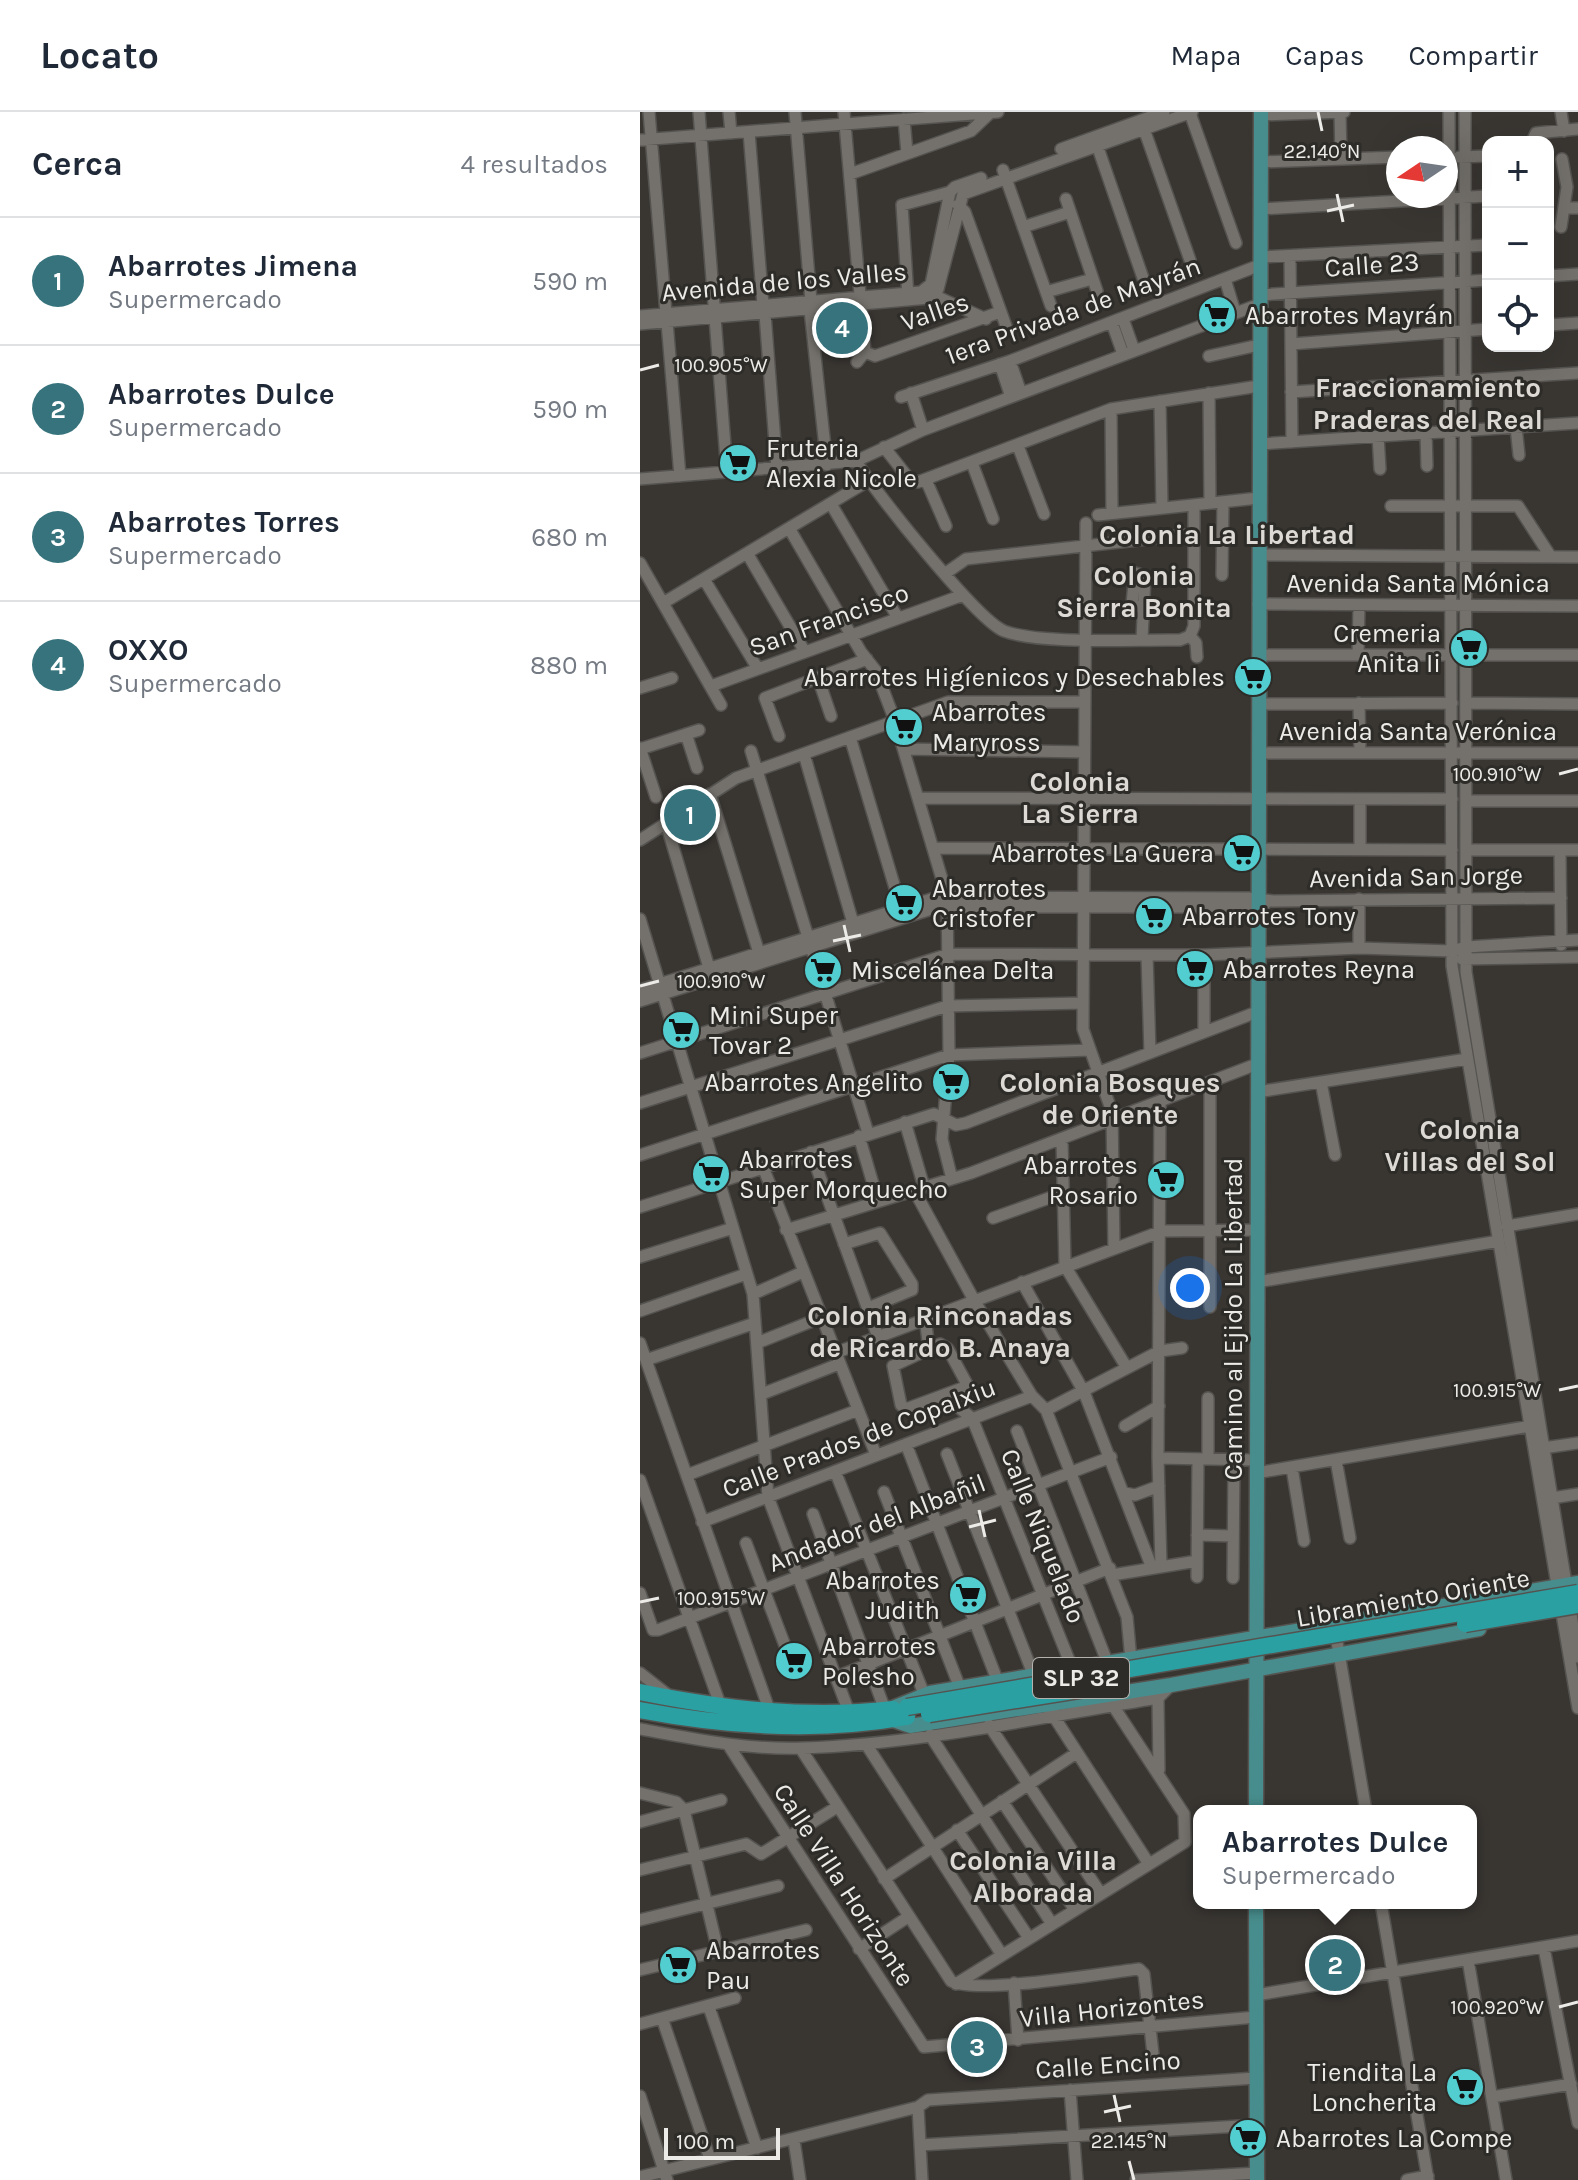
<!DOCTYPE html>
<html lang="es">
<head>
<meta charset="utf-8">
<style>
	:root { --surface:#fff; --page:#f2f2f3; --text:#1f2937; --muted:#747a83; --line:#e0e1e3; --accent:#36737c }
	body { margin:0; font-family:Karla,sans-serif; background:var(--page); color:var(--text) }
	.controls { position:absolute; right:24px; top:24px; display:grid; overflow:hidden; border-radius:16px; box-shadow:0 8px 32px #0002 }
	.controls button { width:72px; height:72px; display:grid; place-items:center; padding:0; border:0; border-bottom:2px solid var(--line); background:var(--surface); color:var(--text); font:40px sans-serif }
	.compass { position:absolute; left:746px; top:24px; width:72px; height:72px; border-radius:50%; background:var(--surface); box-shadow:0 8px 32px #0002; rotate:257deg }
	.scale { position:absolute; left:24px; bottom:20px; width:116px; box-sizing:border-box; padding-left:8px; border:4px solid #ecebe8; border-top:0; font-size:22px; line-height:28px; white-space:nowrap; color:#ecebe8; -webkit-text-stroke:6px #2e2c28; paint-order:stroke }
	.you { position:absolute; left:550px; top:1176px; width:28px; height:28px; margin:-20px; border:6px solid #fff; border-radius:50%; background:#1a73e8; box-shadow:0 0 0 12px #1a73e833 }
	.badge { display:grid; place-items:center; width:52px; height:52px; border-radius:50%; background:var(--accent); color:#fff; font-size:26px; font-weight:700 }
	.pin { position:absolute; translate:-50% -50%; border:4px solid #fff; box-shadow:0 2px 8px #0006 }
	.popup { position:absolute; left:553px; top:1693px; width:284px; height:104px; box-sizing:border-box; display:grid; place-content:center; border-radius:16px; background:var(--surface); filter:drop-shadow(0 2px 6px #0005); font-size:26px; white-space:nowrap; color:var(--muted) }
	.popup b { font-size:30px; color:var(--text) }
	.popup::after { content:''; position:absolute; left:50%; top:100%; margin-left:-16px; border:16px solid transparent; border-top-color:var(--surface) }
	.list { margin:0; padding:0; list-style:none }
	h2 { display:flex; justify-content:space-between; align-items:center; height:104px; margin:0; padding:0 32px; font-size:34px }
	h2 small { font-size:26px; font-weight:400; color:var(--muted) }
	.list li { display:grid; grid-template-columns:52px 1fr auto; gap:24px; align-items:center; box-sizing:border-box; height:128px; padding:0 32px; border-top:2px solid var(--line) }
	.list b { display:block; font-size:30px; white-space:nowrap }
	.list p { margin:0; font-size:26px; white-space:nowrap; color:var(--muted) }
	.list em { font-size:26px; font-style:normal; color:var(--muted) }
	.icon { flex:none; width:44px; height:44px; fill:none; stroke:currentColor; stroke-width:2; stroke-linecap:round; stroke-linejoin:round }
	.map { position:relative; flex:none; width:938px; height:2068px; overflow:hidden }
	header { display:flex; align-items:center; gap:48px; box-sizing:border-box; height:112px; padding:0 40px; background:var(--surface); border-bottom:2px solid var(--line) }
	header strong { font-size:38px }
	nav { display:flex; gap:44px; margin-inline-start:auto; font-size:28px }
	main { display:flex }
	aside { flex:1; background:var(--surface) }
	.map>svg:first-child { display:block }
	.lines { fill:none; stroke-linecap:round; stroke-linejoin:round }
	.minor-casing { stroke:#555350; stroke-width:14 }
	.major-casing { stroke:#555350; stroke-width:17 }
	.highway-casing { stroke:#555350; stroke-width:19 }
	.minor { stroke:#74716c; stroke-width:11 }
	.major { stroke:#488d8d; stroke-width:14 }
	.highway { stroke:#2aa0a3; stroke-width:16 }
	.highway-bridge-casing { stroke:#555350; stroke-width:19; stroke-linecap:butt }
	.highway-bridge { stroke:#2aa0a3; stroke-width:16 }
	.ticks { fill:none; stroke:#ecebe8; stroke-width:3 }
	.labels { text-anchor:middle; dominant-baseline:central; stroke-width:6; stroke-linejoin:round; paint-order:stroke }
	.shield { fill:#2e2c28; stroke:#b3b2ae; stroke-width:2 }
	.shield-label { font-size:24px; font-weight:bold; fill:#ecebe8 }
	.street-label { font-size:26px; fill:#ecebe8; stroke:#2e2c28 }
	.poi-label { font-size:26px; fill:#ecebe8; stroke:#2e2c28; text-anchor:start }
	.neighbourhood-label { font-size:28px; font-weight:bold; fill:#dddad5; stroke:#2e2c28 }
	.ticks-label { font-size:20px; text-anchor:middle; fill:#ecebe8; stroke:#2e2c28; stroke-width:6; stroke-linejoin:round; paint-order:stroke }
</style>
</head>
<body>
<header>
<strong>Locato</strong>
<nav><a>Mapa</a><a>Capas</a><a>Compartir</a></nav>
</header>
<main>
<aside>
<h2>Cerca<small>4 resultados</small></h2>
<ul class="list">
<li><span class="badge">1</span><div><b>Abarrotes Jimena</b><p>Supermercado</p></div><em>590 m</em></li>
<li><span class="badge">2</span><div><b>Abarrotes Dulce</b><p>Supermercado</p></div><em>590 m</em></li>
<li><span class="badge">3</span><div><b>Abarrotes Torres</b><p>Supermercado</p></div><em>680 m</em></li>
<li><span class="badge">4</span><div><b>OXXO</b><p>Supermercado</p></div><em>880 m</em></li>
</ul>
</aside>
<div class="map">
<svg width="938" height="2068" viewBox="0 0 938 2068">
	<rect width="100%" height="100%" fill="#393632"/>
	<g class="lines">
		<g class="minor-casing">
			<path id="minor" d="M9,0L26,201
				M59,0L87,360
				M89,0L91,21
				M155,0L171,189
				M204,0L225,240
				M700,0L701,47
				M809,0L812,854L938,1596
				M825,0L826,860L938,1545
				M921,0L924,19
				M550,1L596,131
				M621,3L704,0
				M264,7L267,41
				M504,17L550,148
				M109,20L123,193
				M0,28L358,0
				M892,30L896,21L938,17
				M457,33L503,166
				M421,37L524,0
				M819,45L848,44
				M620,50L758,45
				M363,58L411,194
				M210,62L331,19L350,1
				M426,87L457,179
				M318,93L325,100L366,214
				M925,96H938
				M620,97L848,84
				M383,115L430,100
				M921,115L927,75L922,47
				M650,144L652,330
				M620,145L848,133
				M908,164L938,162
				M585,167L595,200
				M406,180L452,167
				M289,181L346,207
				M620,183L848,168
				M268,185L262,93L310,80
				M170,198L187,353
				M125,202L137,357
				M0,204L281,180L291,172L310,80L315,75L341,66
				M483,207L494,238
				M27,210L40,364
				M472,211L483,242
				M0,212L289,186L298,177L323,82L552,0
				M909,213L938,211
				M651,232L848,217
				M225,240L235,244L360,200
				M569,244L619,233
				M370,249L381,281
				M217,250L225,240
				M360,252L371,285
				M651,280L938,261
				M271,281L283,318
				M569,281L570,391
				M261,285L370,249L620,153
				M520,289L522,396
				M471,297L472,401
				M876,315L879,343
				M786,321L787,354
				M738,324L740,357
				M619,332L938,311
				M378,334L404,402
				M244,335L270,368L278,370L471,297L619,274
				M216,349C234,379 337,508 364,519C400,533 498,527 540,528L550,524
				M332,351L353,407
				M0,367L216,349L283,318L620,192
				M286,368L306,414
				M191,392L258,506
				M751,394H878L911,445
				M458,403L619,386
				M446,411L443,917L472,1000L474,1137
				M149,416L221,540L236,559L255,609L307,784L309,943L302,1027L312,1067
				M107,441L165,540
				M619,443L938,445
				M0,451L81,593
				M306,461L326,447L553,422
				M582,463L583,390
				M64,467L118,557
				M23,491L228,369
				M618,492L938,494
				M550,524L554,514V393
				M550,524L556,531L557,545
				M502,527L505,464L495,461L492,492L503,497
				M618,543H812
				M718,543L719,493
				M826,543H938
				M178,566L191,604
				M71,574L323,483
				M0,576L32,566
				M719,591L720,641
				M826,591L938,592
				M618,592L812,591
				M46,622L57,656
				M139,624L125,586L227,547
				M210,625L261,796
				M0,636L16,685
				M0,637L59,618
				M264,637L444,640
				M111,639L228,1021
				M618,641H938
				M164,642L213,811
				M70,682L119,841
				M279,686L812,687
				M826,689H938
				M26,711L69,856
				M0,728L96,666L308,590H444
				M295,736L812,738
				M720,737V688
				M826,738H938
				M920,738L921,833
				M0,807L113,1182L128,1385L209,1600
				M719,836V787
				M507,843L510,941
				M564,843V920
				M822,847L938,845
				M0,878L298,785L609,786L633,789L921,786
				M0,889L298,795H609L625,792
				M0,941L309,842L564,843L719,836L812,839L826,835L938,828
				M681,970L695,1043
				M570,971V1195
				M617,980L827,947
				M520,990L518,1346L521,1454
				M0,991L307,894L443,891
				M265,1010L284,1075
				M219,1024L238,1089
				M422,1027L425,1154L487,1256
				M171,1040L237,1222
				M0,1043L309,943L450,938
				M123,1055L236,1343
				M274,1078L334,1188L392,1284L406,1298L487,1505L491,1548
				M0,1095L294,1002L316,1013L326,1011L617,900
				M353,1106L423,1081
				M867,1114L938,1102
				M146,1118L331,1061L617,952
				M204,1132L240,1121L272,1172V1178L228,1196
				M0,1145L93,1116
				M382,1170L444,1280L512,1456
				M617,1170L859,1129
				M113,1182L163,1160
				M0,1199L106,1162
				M285,1205L289,1237
				M0,1231L130,1600
				M117,1231L180,1206
				M300,1232L308,1237L328,1274L266,1297L261,1293L253,1254Z
				M195,1241L522,1119L617,1118
				M6,1248L115,1211
				M122,1282L199,1252
				M305,1285L332,1306L433,1558
				M406,1298L520,1239L542,1236
				M485,1314L519,1294
				M377,1319L468,1552
				M266,1332L358,1570
				M903,1336L938,1331
				M307,1342L394,1564
				M518,1346L616,1348
				M568,1347V1286
				M696,1348L710,1426
				M652,1356L664,1429
				M195,1359L284,1582
				M616,1361L896,1313
				M47,1363L218,1298
				M0,1368L81,1595
				M244,1380L320,1576
				M485,1381L495,1383L519,1374
				M912,1386L938,1382
				M173,1402L245,1598
				M62,1410L392,1284
				M557,1423L593,1424
				M106,1431L152,1552
				M472,1463L557,1449
				M557,1465L558,1347
				M593,1466L594,1348
				M0,1481L13,1518H18L471,1345
				M695,1518L726,1699
				M0,1561L28,1583
				M196,1565L470,1456
				M518,1586L519,1658
				M411,1600L509,1752
				M349,1613L461,1782
				M0,1617C54,1627 107,1638 163,1636C279,1632 402,1605 518,1586L531,1573
				M290,1623L412,1812
				M226,1632L362,1843
				M89,1634L284,1935L616,1905
				M161,1637L311,1869C335,1883 464,1861 499,1857L504,1862L513,1942
				M0,1681L36,1690L44,1698
				M362,1689L435,1798
				M44,1698L78,1839
				M0,1710L81,1688
				M317,1718L389,1826
				M0,1758L106,1732L121,1742L197,1695
				M244,1767L435,1642
				M741,1791L788,2068
				M0,1808L138,1774
				M904,1836L938,2011
				M219,1837L268,1805
				M828,1848L866,2068
				M0,1858L166,1818
				M374,1871L378,1928
				M316,1872L545,1730L544,1702L470,1589
				M616,1883L938,1829
				M66,1894L70,1898L117,2036
				M22,1906L70,2047
				M0,1912L95,1886
				M430,1978L437,2068
				M0,1984L27,2068
				M852,1985L931,1972
				M278,1995L282,2068
				M154,2028L160,2068
				M280,2033L617,2013
				M0,2065L278,1995L288,1988L616,1966
				M496,2068L617,2061
				M767,2068L788,2064"/>
		</g>
		<g class="major-casing">
			<path id="major" d="M255,1595L290,1581L938,1471
				M253,1608L270,1614L531,1573L839,1517
				M616,1699L621,0
				M616,1791L617,2068"/>
		</g>
		<g class="highway-casing">
			<path id="highway" d="M0,1580C84,1597 167,1607 253,1597
				M0,1598C89,1615 178,1621 267,1605"/>
		</g>
		<use href="#minor" class="minor"/>
		<use href="#major" class="major"/>
		<use href="#highway" class="highway"/>
		<g class="highway-bridge-casing">
			<path id="highway-bridge" d="M825,1512L938,1493
				M267,1595L938,1481
				M289,1602L451,1576"/>
		</g>
		<use href="#highway-bridge" class="highway-bridge"/>
	</g>
	<path class="ticks" d="M678,0L682,19M697,82L703,110M687,99L714,93M0,258L19,253M919,662L938,657M204,813L210,840M193,829L221,823M0,874L19,869M919,1278L938,1274M339,1398L345,1425M329,1415L356,1408M0,1490L19,1486M919,1895L938,1890M474,1983L480,2010M464,2000L491,1994M489,2049L494,2068"/>
	<defs>
		<g id="supermarket-disc" transform="scale(2)"><circle r="9.5" fill="#52cdd0" stroke="#2e2c28"/><path d="M-6-5.5h2.5l.6 2H6L4.5 2H-2.5L-4.4-4H-6ZM-1.5 3.2a1.3 1.3 0 1 0 .1 0ZM3 3.2a1.3 1.3 0 1 0 .1 0Z" fill="#111"/></g>
	</defs>
	<g fill-rule="evenodd">
		<use href="#supermarket-disc" x="577" y="203"/>
		<use href="#supermarket-disc" x="98" y="351"/>
		<use href="#supermarket-disc" x="829" y="536"/>
		<use href="#supermarket-disc" x="613" y="565"/>
		<use href="#supermarket-disc" x="264" y="615"/>
		<use href="#supermarket-disc" x="602" y="741"/>
		<use href="#supermarket-disc" x="264" y="791"/>
		<use href="#supermarket-disc" x="514" y="804"/>
		<use href="#supermarket-disc" x="555" y="857"/>
		<use href="#supermarket-disc" x="183" y="858"/>
		<use href="#supermarket-disc" x="41" y="918"/>
		<use href="#supermarket-disc" x="311" y="970"/>
		<use href="#supermarket-disc" x="71" y="1062"/>
		<use href="#supermarket-disc" x="526" y="1068"/>
		<use href="#supermarket-disc" x="328" y="1483"/>
		<use href="#supermarket-disc" x="154" y="1549"/>
		<use href="#supermarket-disc" x="38" y="1853"/>
		<use href="#supermarket-disc" x="825" y="1975"/>
		<use href="#supermarket-disc" x="608" y="2026"/>
	</g>
	<g class="labels">
		<rect class="shield" x="393" y="1546" width="96" height="40" rx="6"/>
		<g class="shield-label">
			<text x="441" y="1566">SLP 32</text>
		</g>
		<g class="street-label">
			<text transform="translate(732 153) rotate(-4)">Calle 23</text>
			<text transform="translate(144 170) rotate(-5)">Avenida de los Valles</text>
			<text transform="translate(433 199) rotate(-20)">1era Privada de Mayrán</text>
			<text transform="translate(295 200) rotate(-19)">Valles</text>
			<text x="778" y="471">Avenida Santa Mónica</text>
			<text transform="translate(189 508) rotate(-20)">San Francisco</text>
			<text x="778" y="619">Avenida Santa Verónica</text>
			<text transform="translate(776 765) rotate(-1)">Avenida San Jorge</text>
			<text transform="translate(593 1207) rotate(-90)">Camino al Ejido La Libertad</text>
			<text transform="translate(219 1326) rotate(-21)">Calle Prados de Copalxiu</text>
			<text transform="translate(237 1411) rotate(-21)">Andador del Albañil</text>
			<text transform="translate(403 1424) rotate(68)">Calle Niquelado</text>
			<text transform="translate(773 1486) rotate(-10)">Libramiento Oriente</text>
			<text transform="translate(204 1773) rotate(57)">Calle Villa Horizonte</text>
			<text transform="translate(472 1897) rotate(-6)">Villa Horizontes</text>
			<text transform="translate(468 1953) rotate(-4)">Calle Encino</text>
		</g>
		<g class="poi-label">
			<text x="605" y="203">Abarrotes Mayrán</text>
			<text x="126" y="336">Fruteria<tspan x="126" dy="30">Alexia Nicole</tspan></text>
			<text x="801" y="521" text-anchor="end">Cremeria<tspan x="801" dy="30">Anita Ii</tspan></text>
			<text x="585" y="565" text-anchor="end">Abarrotes Higíenicos y Desechables</text>
			<text x="292" y="600">Abarrotes<tspan x="292" dy="30">Maryross</tspan></text>
			<text x="574" y="741" text-anchor="end">Abarrotes La Guera</text>
			<text x="292" y="776">Abarrotes<tspan x="292" dy="30">Cristofer</tspan></text>
			<text x="542" y="804">Abarrotes Tony</text>
			<text x="583" y="857">Abarrotes Reyna</text>
			<text x="211" y="858">Miscelánea Delta</text>
			<text x="69" y="903">Mini Super<tspan x="69" dy="30">Tovar 2</tspan></text>
			<text x="283" y="970" text-anchor="end">Abarrotes Angelito</text>
			<text x="99" y="1047">Abarrotes<tspan x="99" dy="30">Super Morquecho</tspan></text>
			<text x="498" y="1053" text-anchor="end">Abarrotes<tspan x="498" dy="30">Rosario</tspan></text>
			<text x="300" y="1468" text-anchor="end">Abarrotes<tspan x="300" dy="30">Judith</tspan></text>
			<text x="182" y="1534">Abarrotes<tspan x="182" dy="30">Polesho</tspan></text>
			<text x="66" y="1838">Abarrotes<tspan x="66" dy="30">Pau</tspan></text>
			<text x="797" y="1960" text-anchor="end">Tiendita La<tspan x="797" dy="30">Loncherita</tspan></text>
			<text x="636" y="2026">Abarrotes La Compe</text>
		</g>
		<g class="neighbourhood-label">
			<text x="788" y="275">Fraccionamiento<tspan x="788" dy="32">Praderas del Real</tspan></text>
			<text x="587" y="422">Colonia La Libertad</text>
			<text x="504" y="463">Colonia<tspan x="504" dy="32">Sierra Bonita</tspan></text>
			<text x="440" y="669">Colonia<tspan x="440" dy="32">La Sierra</tspan></text>
			<text x="470" y="970">Colonia Bosques<tspan x="470" dy="32">de Oriente</tspan></text>
			<text x="830" y="1017">Colonia<tspan x="830" dy="32">Villas del Sol</tspan></text>
			<text x="300" y="1203">Colonia Rinconadas<tspan x="300" dy="32">de Ricardo B. Anaya</tspan></text>
			<text x="393" y="1748">Colonia Villa<tspan x="393" dy="32">Alborada</tspan></text>
		</g>
	</g>
	<g class="ticks-label">
		<text x="682" y="46">22.140°N</text>
		<text x="81" y="260">100.905°W</text>
		<text x="857" y="669">100.910°W</text>
		<text x="81" y="876">100.910°W</text>
		<text x="857" y="1285">100.915°W</text>
		<text x="81" y="1493">100.915°W</text>
		<text x="857" y="1902">100.920°W</text>
		<text x="489" y="2036">22.145°N</text>
	</g>
</svg>
<div class="controls">
<button>+</button>
<button>−</button>
<button><svg class="icon" aria-label="locate" viewBox="0 0 24 24"><circle cx="12" cy="12" r="6"/><path d="M12 2v4M12 18v4M2 12h4M18 12h4"/></svg></button>
</div>
<svg class="compass" viewBox="-18 -18 36 36"><path d="M0-13l5 13h-10z" fill="#e53935"/><path d="M0 13l5-13h-10z" fill="#747a83"/></svg>
<div class="scale">100 m</div>
<div class="you"></div>
<div class="pin badge" style="left:50px;top:703px">1</div>
<div class="pin badge" style="left:695px;top:1853px">2</div>
<div class="popup"><b>Abarrotes Dulce</b>Supermercado</div>
<div class="pin badge" style="left:337px;top:1935px">3</div>
<div class="pin badge" style="left:202px;top:216px">4</div>
</div>
</main>
</body>
</html>
